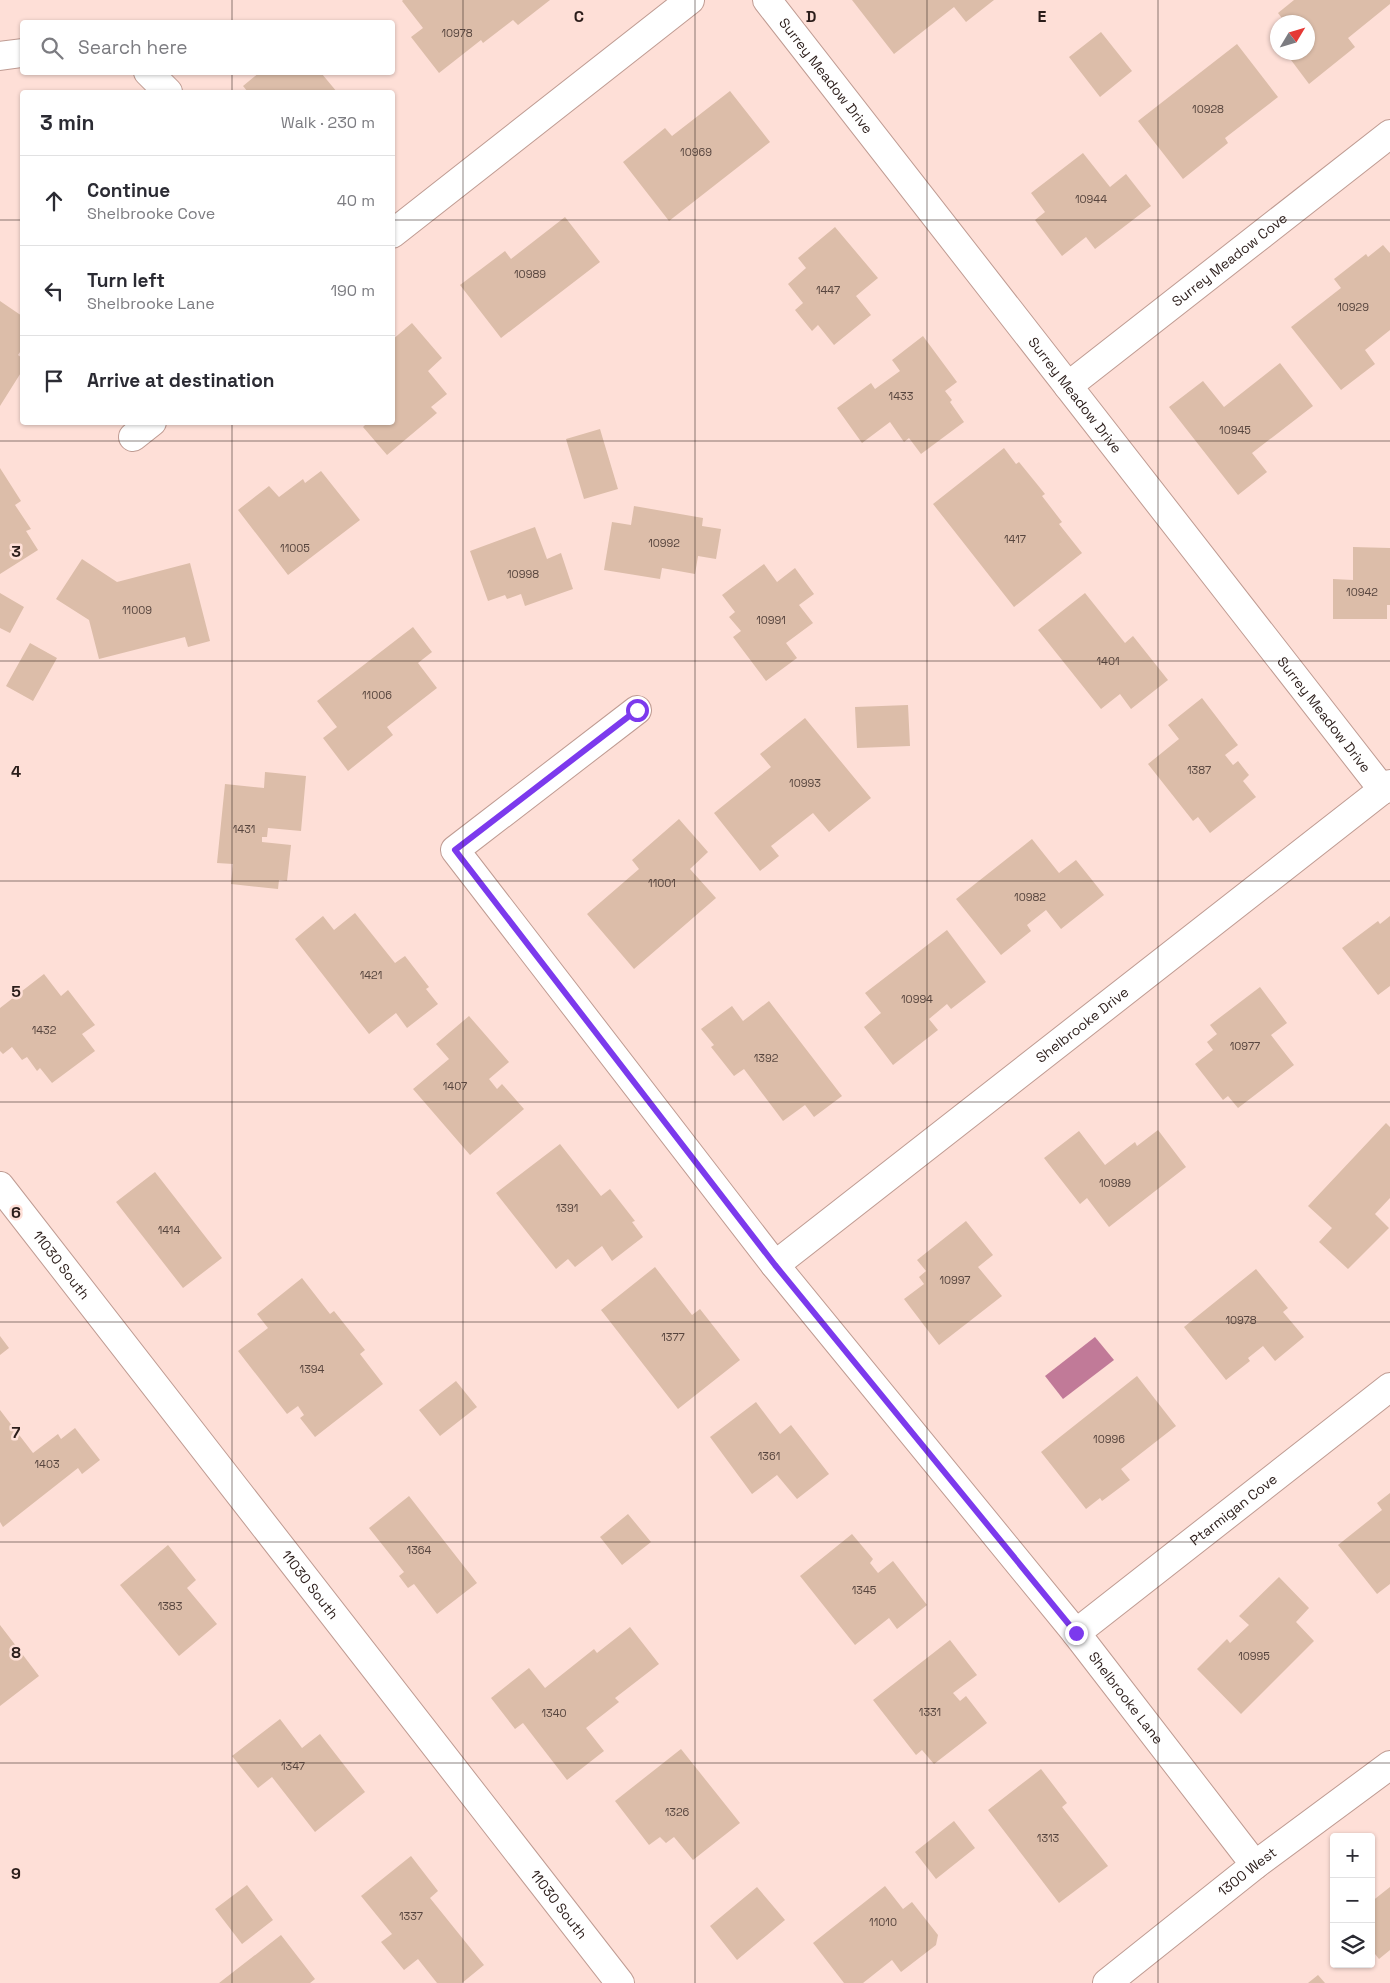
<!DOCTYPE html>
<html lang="en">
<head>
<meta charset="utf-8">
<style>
	:root { --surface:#fff; --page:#f7f7f7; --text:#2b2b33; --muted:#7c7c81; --line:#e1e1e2 }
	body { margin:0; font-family:"Space Grotesk",sans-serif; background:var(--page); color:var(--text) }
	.controls { position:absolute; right:15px; bottom:15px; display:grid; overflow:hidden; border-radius:5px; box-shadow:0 1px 4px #0004 }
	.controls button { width:45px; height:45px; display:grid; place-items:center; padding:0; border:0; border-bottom:1px solid var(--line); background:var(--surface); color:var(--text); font:25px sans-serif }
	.compass { position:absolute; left:1270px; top:15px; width:45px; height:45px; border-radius:50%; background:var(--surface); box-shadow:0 1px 4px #0004; rotate:52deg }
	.stop { position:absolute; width:15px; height:15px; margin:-11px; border:4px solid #7c3aed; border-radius:50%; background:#fff }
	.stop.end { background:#7c3aed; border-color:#fff; box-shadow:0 1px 5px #0008 }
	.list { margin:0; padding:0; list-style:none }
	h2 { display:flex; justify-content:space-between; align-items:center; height:65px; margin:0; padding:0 20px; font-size:21px }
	h2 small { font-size:16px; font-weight:400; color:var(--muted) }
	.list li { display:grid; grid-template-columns:32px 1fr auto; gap:15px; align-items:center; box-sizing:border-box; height:90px; padding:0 20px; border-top:1px solid var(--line) }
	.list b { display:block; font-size:19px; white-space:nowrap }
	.list p { margin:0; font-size:16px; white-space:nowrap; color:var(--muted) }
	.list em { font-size:16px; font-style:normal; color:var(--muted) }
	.icon { flex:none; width:28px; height:28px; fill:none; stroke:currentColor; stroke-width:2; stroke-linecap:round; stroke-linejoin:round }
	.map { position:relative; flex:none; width:1390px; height:1983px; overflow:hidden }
	.search { position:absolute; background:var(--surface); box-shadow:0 1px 4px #0004; left:20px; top:20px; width:375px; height:55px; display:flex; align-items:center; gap:12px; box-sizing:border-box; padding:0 18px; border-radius:5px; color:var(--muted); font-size:19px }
	.panel { position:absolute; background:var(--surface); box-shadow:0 1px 4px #0004; left:20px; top:90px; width:375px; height:335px; border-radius:5px }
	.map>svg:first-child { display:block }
	.water { fill:#c17a98 }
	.building { fill:#dcbda9 }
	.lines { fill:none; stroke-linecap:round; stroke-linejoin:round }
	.minor-casing { stroke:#bf9b92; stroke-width:30 }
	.tertiary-casing { stroke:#bf9b92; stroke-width:30 }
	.minor { stroke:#fff; stroke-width:28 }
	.tertiary { stroke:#fff; stroke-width:28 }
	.route { stroke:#7c3aed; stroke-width:6 }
	.grid { fill:none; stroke:#2b1d1a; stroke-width:1; stroke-opacity:0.55 }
	.labels { text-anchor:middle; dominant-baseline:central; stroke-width:5; stroke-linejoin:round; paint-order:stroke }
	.number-label { font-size:11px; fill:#57453e }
	.street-label { font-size:14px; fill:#2b1d1a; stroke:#fedfd7 }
	.grid-label { font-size:16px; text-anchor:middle; font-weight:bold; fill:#2b1d1a; stroke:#fedfd7; stroke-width:5; stroke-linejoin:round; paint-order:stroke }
</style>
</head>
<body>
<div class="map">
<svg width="1390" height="1983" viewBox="0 0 1390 1983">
	<rect width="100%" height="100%" fill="#fedfd7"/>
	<path class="water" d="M1095,1337L1114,1360L1063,1399L1045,1376Z"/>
	<path class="building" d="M403,0H550L518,25L513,20L483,43L481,40L439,73L411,37L423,28L402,1Z
		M852,0H994L966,22L954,7L894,54Z
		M1294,0H1390V4L1348,38L1355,47L1309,84L1285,52H1308V22H1285L1278,13Z
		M1101,32L1132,71L1100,97L1069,57Z
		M1237,44L1278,97L1225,138L1228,143L1183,179L1138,121Z
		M260,72H323L322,74L337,92H248L243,86Z
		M730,91L770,142L669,221L623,162L665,128L672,136Z
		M1083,153L1110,187L1126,174L1151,206L1095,249L1086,237L1062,256L1035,220L1045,212L1031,193Z
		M565,217L600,262L501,338L460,285L505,251L511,259Z
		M835,227L878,278L856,296L871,315L834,345L818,325L812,331L795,310L803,303L788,284L806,268L798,258Z
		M1383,245L1390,253V330L1365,350L1375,364L1341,390L1291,327L1341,288L1334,279L1366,254L1368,257Z
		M0,301L22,316V349L18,355L22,358V371L0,406Z
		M412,323L442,358L428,371L447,394L431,407L437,413L387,455L363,427L368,422H392V340Z
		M923,336L957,382L945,391L952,400L950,402L964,422L921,454L909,438L904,442L890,422L862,443L837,408L871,383L875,389L900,371L892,360Z
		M1280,363L1313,406L1252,453L1267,472L1238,495L1169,407L1203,381L1224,407Z
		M600,429L618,489L584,499L566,439Z
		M1004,448L1016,464L1019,462L1045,494L1042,496L1062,522L1059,524L1082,553L1014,607L933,504Z
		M0,468L21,501L15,505L31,529L26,531L38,550L0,574Z
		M321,471L360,520L288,575L238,510L269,486L279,497L303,479L305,483Z
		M634,506L703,518L702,526L721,529L716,559L698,556L695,574L662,568L660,579L604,570L612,522L631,525Z
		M535,527L547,559L561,553L573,589L525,606L521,594L507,599L505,595L488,601L470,551Z
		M1353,547L1390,548V605H1387V619H1333V579L1353,580Z
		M82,559L117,582L190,563L210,641L188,647L185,637L99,659L89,620L56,599Z
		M764,564L777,582L795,568L814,594L799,605L813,623L786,643L797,658L766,681L733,637L741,631L729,617L735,612L722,595Z
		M0,593L24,607L10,633L0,628Z
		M1085,593L1125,643L1133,636L1168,680L1131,709L1120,694L1101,709L1038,630Z
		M413,627L432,652L418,663L437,688L387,727L393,735L348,771L323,738L337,727L317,701Z
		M30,643L57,658L33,701L6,686Z
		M1202,698L1238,745L1225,755L1233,765L1238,761L1249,775L1243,781L1256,797L1210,833L1198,817L1193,821L1148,764L1179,739L1168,725Z
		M908,705L910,746L857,748L855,707Z
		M805,718L871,798L829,832L813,813L771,846L779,856L760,871L714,813L771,767L760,754Z
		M265,772L306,776L301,831L268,828L267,837H262V842L291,845L287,881L279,880L278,889L231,884L233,864L217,863L225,784L264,788Z
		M679,819L708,852L690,869L716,898L634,969L587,914L639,869L632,860Z
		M1032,839L1059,873L1076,860L1104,895L1061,929L1046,910L1027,925L1031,931L1001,955L956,899Z
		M355,913L395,963L405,956L429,987L426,989L438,1004L407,1028L396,1013L369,1034L295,939L323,916L334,930Z
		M1390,916V986L1378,995L1342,948L1378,921L1380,924Z
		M947,930L986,982L951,1009L947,1004L929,1019L938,1030L893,1065L864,1027L881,1013L865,993Z
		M44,974L61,996L68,990L95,1025L82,1034L95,1051L52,1083L40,1068L37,1071L27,1057L22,1060L12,1047L3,1054L0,1051V1008Z
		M1260,987L1287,1023L1271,1035L1294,1065L1238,1108L1228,1096L1223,1100L1195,1064L1213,1050L1207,1042L1217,1034L1210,1025Z
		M769,1001L842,1096L814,1117L805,1105L783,1121L744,1069L734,1076L711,1047L714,1045L701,1029L732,1006L743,1021Z
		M469,1016L509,1062L489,1079L497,1089L502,1084L524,1109L470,1155L413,1089L449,1059L436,1044Z
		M1386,1123L1390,1127V1198L1375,1214L1389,1228L1348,1269L1319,1242L1332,1228L1308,1206Z
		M1158,1130L1186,1167L1109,1227L1087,1198L1080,1204L1044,1158L1079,1131L1105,1165L1135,1142L1137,1146Z
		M560,1144L601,1196L610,1189L635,1221L632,1222L643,1237L612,1261L602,1246L575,1267L568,1259L556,1269L496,1193Z
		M155,1172L222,1258L183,1288L116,1202Z
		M966,1221L993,1255L978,1267L1002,1296L939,1345L904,1299L924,1284L919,1277L926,1271L917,1260Z
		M655,1267L692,1315L700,1309L740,1360L678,1409L601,1310Z
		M1256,1269L1288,1308L1283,1312L1304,1337L1275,1361L1263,1346L1248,1358L1250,1361L1226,1380L1184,1327Z
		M302,1278L330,1314L334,1311L365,1350L360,1354L383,1384L315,1437L300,1418L304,1415L298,1406L287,1414L238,1351L268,1328L257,1314Z
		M0,1336L9,1348L0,1355Z
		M1137,1376L1176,1426L1121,1469L1130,1480L1102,1501L1100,1498L1086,1509L1041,1452Z
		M456,1381L477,1407L440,1436L419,1410Z
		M756,1402L780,1434L791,1425L829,1474L797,1499L777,1475L752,1494L710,1437Z
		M0,1410L33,1453L58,1434L61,1439L75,1428L100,1460L82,1474L78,1468L3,1527L0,1522Z
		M1390,1493V1584L1377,1594L1338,1545L1382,1510L1377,1503Z
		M409,1496L477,1583L437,1614L414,1584L408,1588L399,1576L404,1572L369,1528Z
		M628,1514L651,1542L622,1565L600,1537Z
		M852,1534L873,1559L870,1563L878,1573L893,1561L927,1605L897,1629L889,1618L855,1645L800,1576Z
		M168,1545L196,1580L187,1588L217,1624L179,1656L120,1585Z
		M1279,1577L1309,1608L1296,1622L1314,1641L1241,1714L1197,1669L1227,1639L1230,1643L1249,1625L1239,1616Z
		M0,1625L39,1676L0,1706Z
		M630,1627L659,1664L615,1698L619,1702L586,1728L604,1751L567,1780L523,1723L515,1729L491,1698L529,1668L545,1688L594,1649L597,1653Z
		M950,1640L977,1675L953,1693L960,1701L966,1696L987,1723L934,1764L922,1750L916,1755L873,1700Z
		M280,1719L302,1748L320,1734L365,1792L315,1832L272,1777L258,1788L232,1756Z
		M681,1749L740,1823L693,1860L674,1837L666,1843L660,1837L649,1845L615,1801Z
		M1041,1769L1067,1803L1062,1807L1108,1866L1059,1903L988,1810Z
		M954,1821L975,1848L936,1879L915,1852Z
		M411,1856L438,1891L430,1898L484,1965L462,1983H437L418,1959L404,1970L381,1942L392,1934L361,1896Z
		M247,1885L273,1920L242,1944L215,1909Z
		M885,1886L903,1909L912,1902L938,1935L936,1945L901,1972L892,1960L863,1983H844L813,1943Z
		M757,1887L785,1920L737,1960L710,1926Z
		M1390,1887V1950L1379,1959L1371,1949V1902Z
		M281,1935L315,1979L310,1983H219Z
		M1318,1975L1325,1983H1308Z"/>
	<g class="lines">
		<g class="minor-casing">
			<g id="minor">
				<path id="s1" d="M767,0L1383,790"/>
				<path d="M0,56L22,53"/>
				<path d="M148,72L168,92"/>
				<path d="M392,234L690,0"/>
				<path id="s2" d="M1068,386L1390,134"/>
				<path d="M133,437L152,422"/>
				<path id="s3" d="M637,710L455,850L775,1265L1076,1633L1255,1865"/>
				<path id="s4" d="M0,1186L620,1983"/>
				<path id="s5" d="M775,1265L1390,784"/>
				<path id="s6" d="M1076,1633L1390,1387"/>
			</g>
		</g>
		<g class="tertiary-casing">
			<g id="tertiary">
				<path id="s7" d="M1107,1983L1255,1865L1390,1765"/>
			</g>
		</g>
		<use href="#minor" class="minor"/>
		<use href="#tertiary" class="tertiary"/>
	</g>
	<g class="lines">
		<path class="route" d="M637,710L455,850L775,1265L1076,1633"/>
	</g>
	<path class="grid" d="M232,0V22M463,0V1983M695,0V1983M927,0V1983M1158,0V1983M232,72V92M0,220H22M392,220H1390M232,422V1983M0,441H1390M0,661H1390M0,881H1390M0,1102H1390M0,1322H1390M0,1542H1390M0,1763H1390"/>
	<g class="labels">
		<g class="number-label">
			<text x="457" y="33">10978</text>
			<text x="1208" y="109">10928</text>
			<text x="696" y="152">10969</text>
			<text x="1091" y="199">10944</text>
			<text x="530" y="274">10989</text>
			<text x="828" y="290">1447</text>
			<text x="1353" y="307">10929</text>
			<text x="901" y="396">1433</text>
			<text x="1235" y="430">10945</text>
			<text x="1015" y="539">1417</text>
			<text x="664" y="543">10992</text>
			<text x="295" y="548">11005</text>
			<text x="523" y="574">10998</text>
			<text x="1362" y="592">10942</text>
			<text x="137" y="610">11009</text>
			<text x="771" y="620">10991</text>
			<text x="1108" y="661">1401</text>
			<text x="377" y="695">11006</text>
			<text x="1199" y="770">1387</text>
			<text x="805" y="783">10993</text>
			<text x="244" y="829">1431</text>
			<text x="662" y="883">11001</text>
			<text x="1030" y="897">10982</text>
			<text x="371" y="975">1421</text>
			<text x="917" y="999">10994</text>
			<text x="44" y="1030">1432</text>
			<text x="1245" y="1046">10977</text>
			<text x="766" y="1058">1392</text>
			<text x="455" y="1086">1407</text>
			<text x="1115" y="1183">10989</text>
			<text x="567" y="1208">1391</text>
			<text x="169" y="1230">1414</text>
			<text x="955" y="1280">10997</text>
			<text x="1241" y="1320">10978</text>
			<text x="673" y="1337">1377</text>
			<text x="312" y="1369">1394</text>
			<text x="1109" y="1439">10996</text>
			<text x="769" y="1456">1361</text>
			<text x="47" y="1464">1403</text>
			<text x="419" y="1550">1364</text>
			<text x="864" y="1590">1345</text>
			<text x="170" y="1606">1383</text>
			<text x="1254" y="1656">10995</text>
			<text x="930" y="1712">1331</text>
			<text x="554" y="1713">1340</text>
			<text x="293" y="1766">1347</text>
			<text x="677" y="1812">1326</text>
			<text x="1048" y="1838">1313</text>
			<text x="411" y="1916">1337</text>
			<text x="883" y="1922">11010</text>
		</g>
		<g class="street-label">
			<text stroke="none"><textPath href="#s1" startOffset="96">Surrey Meadow Drive</textPath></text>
			<text stroke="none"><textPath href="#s2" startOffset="205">Surrey Meadow Cove</textPath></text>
			<text stroke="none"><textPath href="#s1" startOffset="501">Surrey Meadow Drive</textPath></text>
			<text stroke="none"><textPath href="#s1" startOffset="906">Surrey Meadow Drive</textPath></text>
			<text stroke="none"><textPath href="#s5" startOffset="390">Shelbrooke Drive</textPath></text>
			<text stroke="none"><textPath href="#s4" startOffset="100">11030 South</textPath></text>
			<text stroke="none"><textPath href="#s6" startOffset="200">Ptarmigan Cove</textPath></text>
			<text stroke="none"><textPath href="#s4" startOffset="505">11030 South</textPath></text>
			<text stroke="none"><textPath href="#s3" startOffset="1311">Shelbrooke Lane</textPath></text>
			<text stroke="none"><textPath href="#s7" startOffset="179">1300 West</textPath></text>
			<text stroke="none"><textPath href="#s4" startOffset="910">11030 South</textPath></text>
		</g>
	</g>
	<g class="grid-label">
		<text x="579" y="22">C</text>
		<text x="811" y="22">D</text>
		<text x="1042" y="22">E</text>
		<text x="16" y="557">3</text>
		<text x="16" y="777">4</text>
		<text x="16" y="997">5</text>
		<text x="16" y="1218">6</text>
		<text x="16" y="1438">7</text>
		<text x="16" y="1658">8</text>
		<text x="16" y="1879">9</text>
	</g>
</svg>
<div class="controls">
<button>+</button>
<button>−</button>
<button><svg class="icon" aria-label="layers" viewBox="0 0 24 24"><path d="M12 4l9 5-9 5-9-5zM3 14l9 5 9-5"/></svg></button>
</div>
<svg class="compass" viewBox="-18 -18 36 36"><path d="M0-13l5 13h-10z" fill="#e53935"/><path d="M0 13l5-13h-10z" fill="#7c7c81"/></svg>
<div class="stop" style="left:637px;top:710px"></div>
<div class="stop end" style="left:1076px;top:1633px"></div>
<div class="search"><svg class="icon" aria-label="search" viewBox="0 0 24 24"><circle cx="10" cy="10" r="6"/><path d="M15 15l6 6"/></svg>Search here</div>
<section class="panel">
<h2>3 min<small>Walk · 230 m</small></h2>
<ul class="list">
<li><svg class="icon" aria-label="ahead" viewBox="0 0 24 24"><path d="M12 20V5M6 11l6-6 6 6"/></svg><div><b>Continue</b><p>Shelbrooke Cove</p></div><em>40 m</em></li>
<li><svg class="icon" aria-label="left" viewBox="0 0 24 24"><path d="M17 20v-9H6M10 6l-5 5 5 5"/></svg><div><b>Turn left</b><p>Shelbrooke Lane</p></div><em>190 m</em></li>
<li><svg class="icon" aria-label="arrive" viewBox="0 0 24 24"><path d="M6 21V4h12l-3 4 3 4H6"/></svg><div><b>Arrive at destination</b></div></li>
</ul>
</section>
</div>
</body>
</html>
